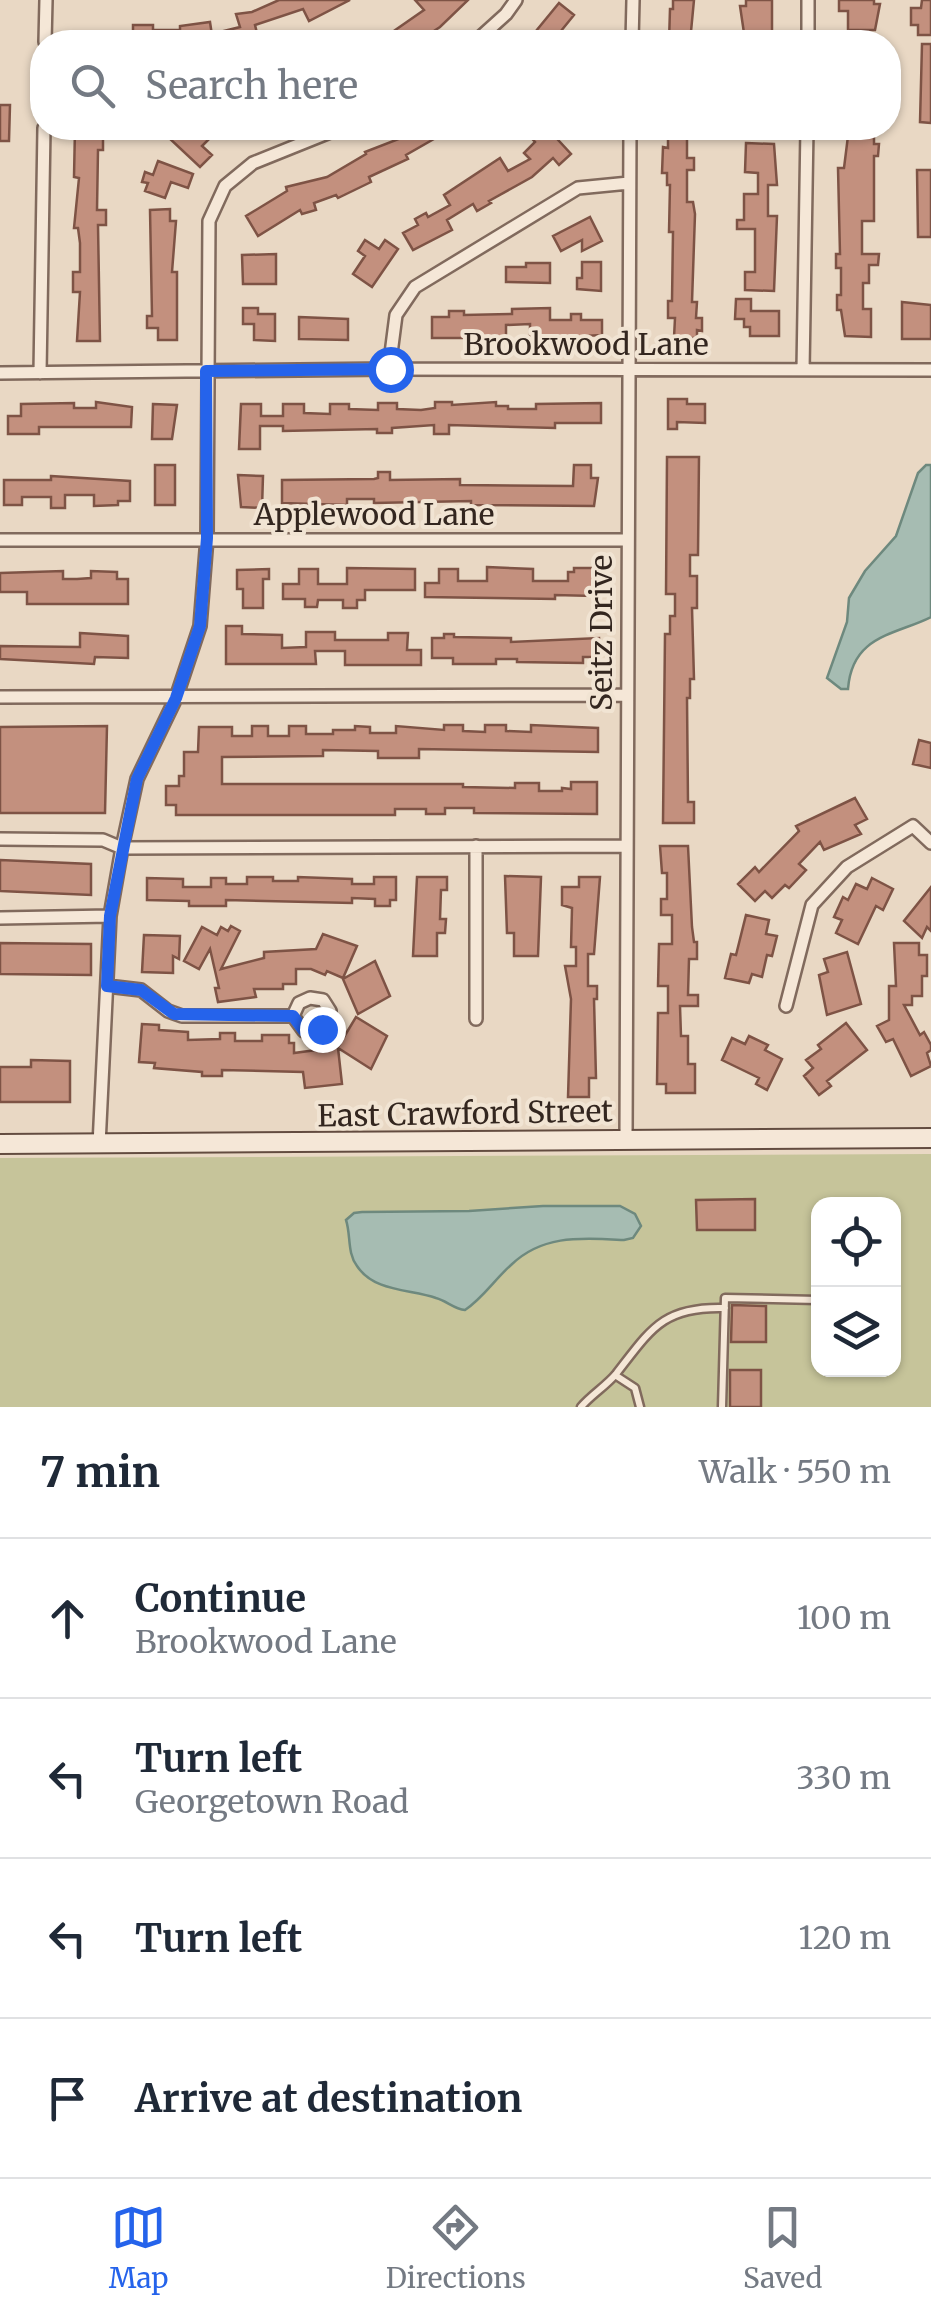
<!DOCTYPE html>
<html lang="en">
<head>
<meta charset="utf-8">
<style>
	:root { --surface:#fff; --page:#f2f2f3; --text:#1f2937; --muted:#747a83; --line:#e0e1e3; --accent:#2563eb }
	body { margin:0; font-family:Merriweather,serif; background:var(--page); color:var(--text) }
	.controls { position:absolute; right:30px; bottom:30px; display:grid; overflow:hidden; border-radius:20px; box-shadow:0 2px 8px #0004 }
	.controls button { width:90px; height:90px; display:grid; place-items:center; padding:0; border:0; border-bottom:2px solid var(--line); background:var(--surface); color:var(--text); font:50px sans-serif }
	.stop { position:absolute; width:30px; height:30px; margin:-22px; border:8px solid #2563eb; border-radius:50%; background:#fff }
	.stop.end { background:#2563eb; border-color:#fff; box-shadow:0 2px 10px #0008 }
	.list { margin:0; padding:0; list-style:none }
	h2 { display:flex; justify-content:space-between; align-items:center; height:130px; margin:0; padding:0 40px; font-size:42px }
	h2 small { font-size:32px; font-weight:400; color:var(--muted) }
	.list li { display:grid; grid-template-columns:65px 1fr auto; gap:30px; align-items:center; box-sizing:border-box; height:160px; padding:0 40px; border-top:2px solid var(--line) }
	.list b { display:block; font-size:38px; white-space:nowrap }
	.list p { margin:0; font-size:32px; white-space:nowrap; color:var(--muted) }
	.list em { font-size:32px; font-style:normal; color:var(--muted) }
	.icon { flex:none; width:55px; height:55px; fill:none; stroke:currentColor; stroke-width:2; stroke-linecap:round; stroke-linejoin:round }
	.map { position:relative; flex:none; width:931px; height:1407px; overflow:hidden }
	.search { position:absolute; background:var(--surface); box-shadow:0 2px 8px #0004; left:30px; right:30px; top:30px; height:110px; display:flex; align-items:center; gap:25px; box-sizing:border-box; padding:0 35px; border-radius:40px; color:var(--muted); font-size:38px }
	.sheet { height:770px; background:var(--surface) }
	nav { display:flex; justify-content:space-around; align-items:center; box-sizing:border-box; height:140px; border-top:2px solid var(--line); background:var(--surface); font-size:28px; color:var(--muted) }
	nav a { display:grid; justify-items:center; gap:5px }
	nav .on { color:var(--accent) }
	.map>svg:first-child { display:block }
	.green { fill:#c6c49a; fill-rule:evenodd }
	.water { fill:#a6bcb2; stroke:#6e897e; stroke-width:2.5 }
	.building { fill:#c3907e; stroke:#7e5345; stroke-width:2.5 }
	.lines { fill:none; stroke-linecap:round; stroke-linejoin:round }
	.lane-casing { stroke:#816a5d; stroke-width:11 }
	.street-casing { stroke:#816a5d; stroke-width:16 }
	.secondary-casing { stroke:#634c40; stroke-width:22 }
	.lane { stroke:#f5e7d7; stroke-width:6 }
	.street { stroke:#f5e7d7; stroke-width:11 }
	.secondary { stroke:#f5e7d7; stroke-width:18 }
	.route { stroke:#2563eb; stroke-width:12 }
	.labels { text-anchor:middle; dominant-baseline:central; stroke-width:8; stroke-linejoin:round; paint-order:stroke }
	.street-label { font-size:30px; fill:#33261f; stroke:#f1e4d3 }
</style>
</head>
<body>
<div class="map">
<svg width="931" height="1407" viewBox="0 0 931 1407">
	<rect width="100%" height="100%" fill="#e9d8c4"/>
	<path class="green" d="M931,1154V1407H0V1158ZM818,1204H894V1370H818Z"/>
	<path class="water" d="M926,465H931V617C895,635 852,635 848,689H841L827,678L847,622L849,598L865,571L896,536L918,473Z
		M543,1206H620L635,1214L641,1226L633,1238L624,1240C582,1238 543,1234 511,1265C495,1279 483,1298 465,1310C454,1309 447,1301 436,1298C410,1289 374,1292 357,1266C347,1253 351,1235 346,1220L354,1213L362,1212L469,1211Z"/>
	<path class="building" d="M279,0H350L309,21L303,9L255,25L259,41L223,42L220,32L240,27L236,14L252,12Z
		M415,0H468L440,27L417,42H378L424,10Z
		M673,0H694L690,42H669L670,9H673Z
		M746,0H772V33H744L740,6H746Z
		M839,0H874V4H880L875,30H848V11H839Z
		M922,0H931V35H918V25H911V8H921Z
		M559,3L574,15L552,42H527Z
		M210,22L213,42H133V25H153V30H180V26Z
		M922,44H931V123L920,122Z
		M0,105H10L9,141H0Z
		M75,128H103V150H98L97,210H106V225H98L100,341H77L80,292H73V272H80V243L78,228H74L79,178L74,177Z
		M190,128H205L213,135L202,146L212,155L200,167L168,137L175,130L182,137Z
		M412,128H453L406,155L408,159L369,177L371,182L338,198L336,195L314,203L316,210L302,214L300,210L258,236L246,216L287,191L286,187L327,177L366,154L365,152L409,135L406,131Z
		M536,128L541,133L547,128L571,154L559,165L553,158L532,177L489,201L491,203L477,211L473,204L447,220L452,230L413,250L403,233L418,225L415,219L426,213L428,217L450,205L444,195L500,158L508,171L530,159L524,153L535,142L529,135Z
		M668,128H692V137H687V158H694V170H687V202H693L695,214L692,302H697L696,318H702V331L697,330V338H674L675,318H668V301H672L673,232H669L670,185H667V173H662L663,147L668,148Z
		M849,128H874V144H879L878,156H874V221H862V254H879L878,265H869V283H863V309H871V337L845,336L841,310H837V295H841V268H836V254H840L838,168H844Z
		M746,143L774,144L777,185H768V216H777L774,291L745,290V272H755V229H737V220H744V194H758V173L745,172Z
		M158,161L193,174L188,188L171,182L165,198L145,191L148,183L142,182L145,172L153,175Z
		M917,170H931V237H918Z
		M170,209V221H176L172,272H177V340H158V328H147V316H152L150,210Z
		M590,217L602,241L582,251V240L561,251L553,236Z
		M365,240L379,249L385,240L398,249L372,287L353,274L365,256L358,251Z
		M276,254V284H243L242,255Z
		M582,262H601V291L577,289V278H582Z
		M526,263H550V283L506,282V267H526Z
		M736,299H751V311H779V336H750V327H744V319H735Z
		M902,302L931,305V339H902Z
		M243,308H258V314H275V341L254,340V324H243Z
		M550,308V320H571V314H581V320H602V335L530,339V324L506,325V338H432V317H449V311H464V315L512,314V309Z
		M299,317L348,319V340L299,339Z
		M668,399H687V404H705V423L677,422V429H668Z
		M96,402L132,407L131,427H39V434H8V416H21V404L74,403V408H96Z
		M435,402H452V405L496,402V406H508V409H536V404L601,403V423H555V428L449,425V434H434V425L392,428V433H377V429L283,431V426H260V449H239L241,404H261V416H283V404H304V413L330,414V404H349V409L378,410V403H397V409L421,410L435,408Z
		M153,404L177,405L172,439H152Z
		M667,457H699L698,555H690V576H697V608H692L694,679H690V698H687L688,802H694V823H663L665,634H670V616H675V594H666Z
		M155,465H175V505H155Z
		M574,465H591V478H598L594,506L471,505V501L374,503V499H347V505L282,503V480L374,479L378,478V472H390V480L460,479V485L573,486Z
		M238,475L263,476L262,508L241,507Z
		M51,476L130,481V501H118V505L94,506V495H65V508H51V497H22V505H4V480H51Z
		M487,567L533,569V581H568V572H574V568H594V596L555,595V599L425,597V583H439V569H458V581H487Z
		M347,568L415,569V590H365V600H357V608H343V600H318L317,607H305V599H283V584H299V569H318V584H347Z
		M269,569V579H263V608H243V589H237V570Z
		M63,571V579H77L91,578V571L117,572V579H128V604H27V592H0V573Z
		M226,626H242V634L282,635V648L306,647V632H335V640H388V633H408L407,650H421V665H345V651H315L316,664H226Z
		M80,633L128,636V658L95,657L94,664L0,659V646L80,647Z
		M444,634H454V637L511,638V642L599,638V657H583V663L517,662V659H496V664H453V658H432V638H444Z
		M444,725H463V731L485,732V725H506V731L531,732V725L598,728V752L419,749V758H378V751L323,750V756L222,757V784H463V787L515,788V783H539V791H562V788L571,789V782H597V814L474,813V808H445V814H426V809H395V815H176V805H166V786H179V776H184V752H198L199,727H232V736H252V726H268V736H289V726H306V734H333V730H355V726L370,727V733H396V726L444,730Z
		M107,726L105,813H0V727Z
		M919,740L931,743V768L913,764Z
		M855,798L867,819L855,825L861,834L824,850L820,842L799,864L806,870L789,888L785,885L772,898L765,891L755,901L738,884L755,867L759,872L799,831L796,826Z
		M660,846H688L692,927L694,942H697V959H689L688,995H698V1006H680L681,1036H688V1064H695V1093H666V1084H657L658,1013H668V986H658L659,944H672V915H661V899H667V873H662Z
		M0,860L91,864V895L0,891Z
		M505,876L541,877L538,956H514V933H507Z
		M247,877H273V881H298V877L352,879V884H374V877H396V900H390V906H375V899L352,898V903L226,900V906H189V901L147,900V878L183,879V887H211V878H226V884H247Z
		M417,877H447V890H441L440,919H446L445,933H437V956H413Z
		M579,877H600L594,954H588V986H597V999H594L596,1078H589V1097H568L571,999L565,966H576V947H571L572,908L562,905V887H579Z
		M872,878L893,889L883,910L876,906L858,944L836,933L842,920L834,917L843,897L848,900L856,884L867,889Z
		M931,887V931L927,927L922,938L904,921Z
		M746,915L769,920L766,934L777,936L772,956L767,955L762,977L752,974L749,983L725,978L731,954L736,955Z
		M231,926L240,931L221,969L264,958V952L316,949L323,934L357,946L343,978L327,971L325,975L311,969H296V984H283V989H254L256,997L218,1002L215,988H219L210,949L199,969L184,961L202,927L217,935L221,927L228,931Z
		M144,935L180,936L179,959L173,956V973L142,972Z
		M0,943L91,944V975L0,974Z
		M894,943H919V955H927V976H922V996H912V1005H904L920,1035L924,1032L931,1045V1050L927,1053L931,1066L911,1076L893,1039L886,1042L877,1026L889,1020V986H896Z
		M847,952L861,1004L827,1015L819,975L828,972L824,959Z
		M375,961L390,996L358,1014L343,979Z
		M356,1017L387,1036L371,1069L338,1048L342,1084L305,1088L303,1072L222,1070V1076H202V1072L154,1068L155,1063L139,1062L142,1024L159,1025V1030L188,1032V1040L220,1039V1033H235V1041H262V1035H289V1043H294V1053L338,1047Z
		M846,1023L867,1050L827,1081L831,1086L819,1095L804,1076L813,1068L806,1060L821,1049L818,1045Z
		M749,1036L768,1045L765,1050L782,1059L767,1090L756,1084L759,1078L722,1060L732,1038L745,1044Z
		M31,1060L70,1061V1102H0V1067H31Z
		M755,1199V1230H697L696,1200Z
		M732,1305L766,1306V1342H731Z
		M730,1370H761V1407H730Z"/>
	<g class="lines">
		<g class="lane-casing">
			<path id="lane" d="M615,1375L635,1388L640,1407
				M581,1407C591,1395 606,1386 616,1374C651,1329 663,1306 725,1308
				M722,1407L725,1298L818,1300"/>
		</g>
		<g class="street-casing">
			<path id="street" d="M45,42L46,0
				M475,42L506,14L516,0
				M632,42L633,0
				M808,42V0
				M389,369L396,315L415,287L578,188L629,183
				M803,370L807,128
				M0,373L389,369L931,370
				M40,373L44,128
				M0,540H627
				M0,697L625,695
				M0,839L103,840L122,848L627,846
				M0,918L110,916
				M107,986L141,990L168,1011L182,1016H293L299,1003L310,998L323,1000L330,1011L328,1024L315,1033L304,1031L293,1016
				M786,1006L812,905L847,867L913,826L931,843
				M476,1019V846
				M626,1139L630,128
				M99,1145L110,916L122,848L137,779L176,698L200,626L207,538L209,221L225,186L253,163L340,128"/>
		</g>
		<g class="secondary-casing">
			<path id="secondary" d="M0,1144L931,1138"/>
		</g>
		<use href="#lane" class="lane"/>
		<use href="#street" class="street"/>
		<use href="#secondary" class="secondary"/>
	</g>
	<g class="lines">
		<path class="route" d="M322,1029L315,1033L304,1031L293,1016L174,1014L141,990L107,986L110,916L137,779L176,698L200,626L207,538L206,371L390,369"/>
	</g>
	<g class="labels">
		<g class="street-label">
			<text x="586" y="344">Brookwood Lane</text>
			<text x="374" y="514">Applewood Lane</text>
			<text transform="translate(601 633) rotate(-90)">Seitz Drive</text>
			<text transform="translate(465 1113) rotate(-1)">East Crawford Street</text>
		</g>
	</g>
</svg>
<div class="controls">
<button><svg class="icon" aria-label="locate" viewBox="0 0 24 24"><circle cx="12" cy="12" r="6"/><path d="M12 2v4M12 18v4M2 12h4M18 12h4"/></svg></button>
<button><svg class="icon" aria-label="layers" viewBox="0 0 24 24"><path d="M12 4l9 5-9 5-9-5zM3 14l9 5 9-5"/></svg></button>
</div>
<div class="stop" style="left:390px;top:369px"></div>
<div class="stop end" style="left:322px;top:1029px"></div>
<div class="search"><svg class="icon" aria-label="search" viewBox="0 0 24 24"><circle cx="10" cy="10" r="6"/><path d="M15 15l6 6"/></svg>Search here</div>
</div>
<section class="sheet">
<h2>7 min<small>Walk · 550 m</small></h2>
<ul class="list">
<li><svg class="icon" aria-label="ahead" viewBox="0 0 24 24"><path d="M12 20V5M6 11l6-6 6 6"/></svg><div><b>Continue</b><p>Brookwood Lane</p></div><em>100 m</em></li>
<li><svg class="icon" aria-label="left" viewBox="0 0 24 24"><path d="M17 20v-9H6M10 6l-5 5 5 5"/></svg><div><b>Turn left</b><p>Georgetown Road</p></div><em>330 m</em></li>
<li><svg class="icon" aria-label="left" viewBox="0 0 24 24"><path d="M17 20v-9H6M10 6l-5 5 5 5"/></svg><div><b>Turn left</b></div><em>120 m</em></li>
<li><svg class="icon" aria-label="arrive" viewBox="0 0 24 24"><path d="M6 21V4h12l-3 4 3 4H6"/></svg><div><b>Arrive at destination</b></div></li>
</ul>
</section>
<nav>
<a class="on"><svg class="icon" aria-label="map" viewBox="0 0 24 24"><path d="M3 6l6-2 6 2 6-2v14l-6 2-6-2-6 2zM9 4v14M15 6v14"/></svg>Map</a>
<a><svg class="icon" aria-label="directions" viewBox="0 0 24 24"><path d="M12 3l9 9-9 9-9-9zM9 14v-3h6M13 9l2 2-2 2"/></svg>Directions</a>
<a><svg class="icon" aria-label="saved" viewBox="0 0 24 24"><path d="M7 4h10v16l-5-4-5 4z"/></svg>Saved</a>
</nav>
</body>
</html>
